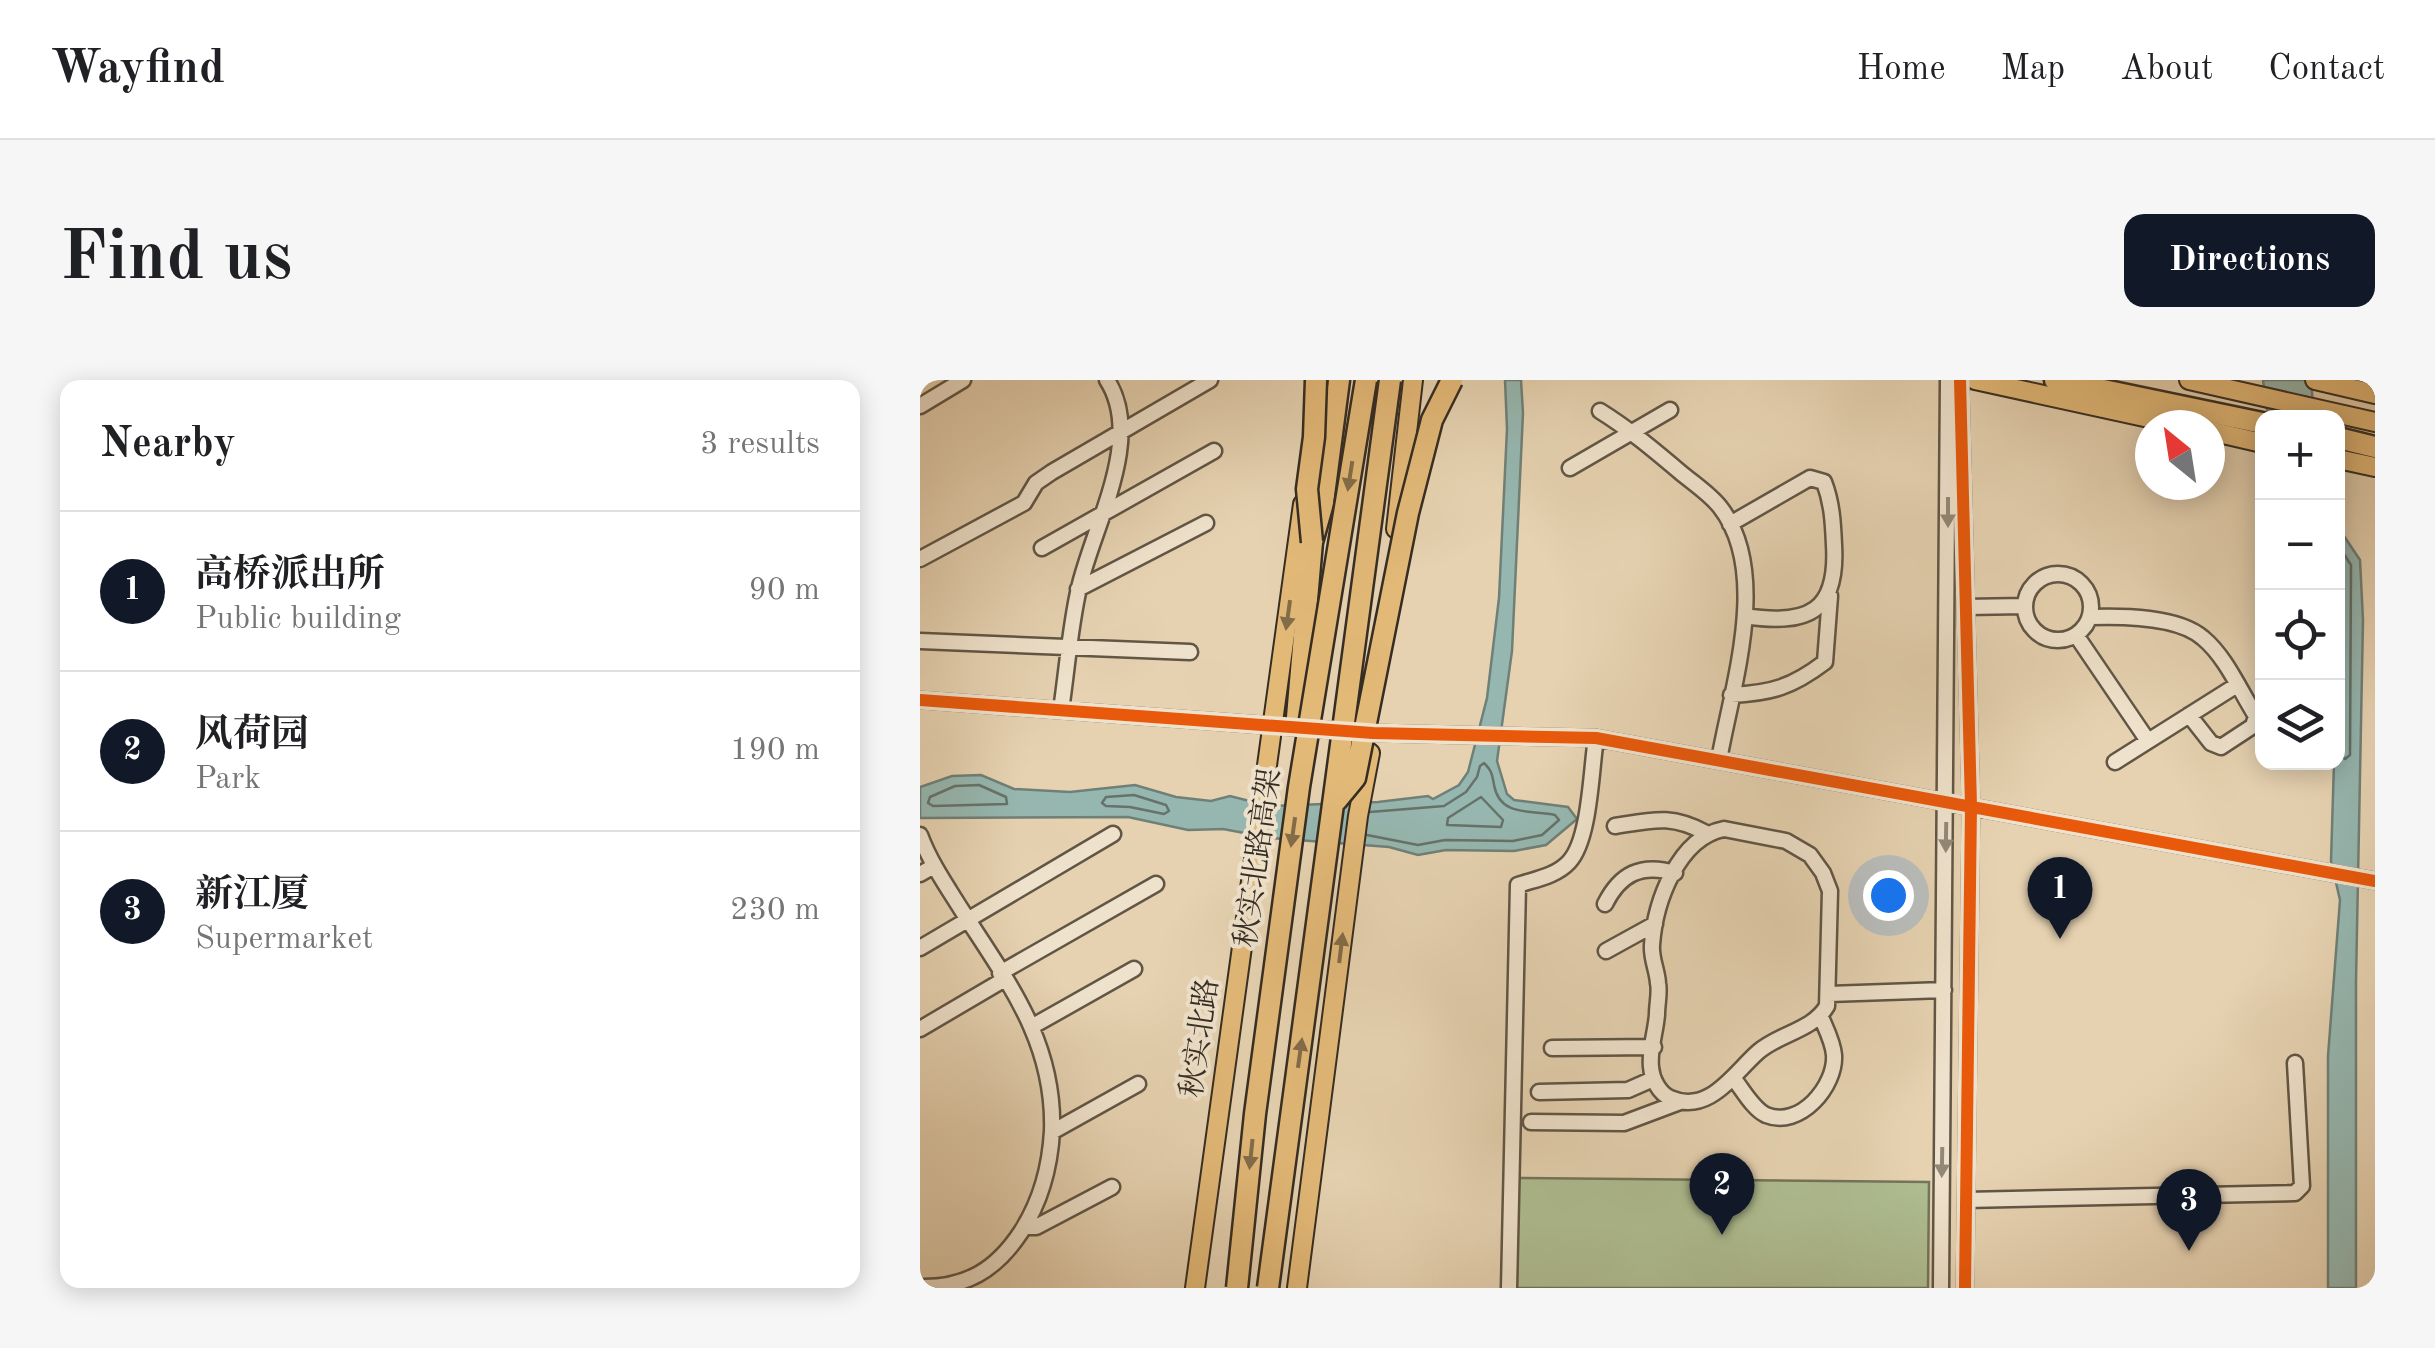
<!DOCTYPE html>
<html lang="en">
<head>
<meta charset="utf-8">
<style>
	:root { --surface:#fff; --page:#f6f6f6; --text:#202124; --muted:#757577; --line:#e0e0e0; --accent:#111827 }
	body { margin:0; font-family:"Old Standard TT","Noto Serif SC",serif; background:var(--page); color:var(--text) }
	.controls { position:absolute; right:30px; top:30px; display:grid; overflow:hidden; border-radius:20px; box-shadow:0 5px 25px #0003 }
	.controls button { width:90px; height:90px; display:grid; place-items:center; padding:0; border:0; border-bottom:2px solid var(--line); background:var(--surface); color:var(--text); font:50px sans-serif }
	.compass { position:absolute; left:1215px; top:30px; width:90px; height:90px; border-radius:50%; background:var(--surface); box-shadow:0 5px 25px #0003; rotate:330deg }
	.you { position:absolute; left:968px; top:515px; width:35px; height:35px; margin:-25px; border:8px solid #fff; border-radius:50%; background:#1a73e8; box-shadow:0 0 0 15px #1a73e833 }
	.badge { display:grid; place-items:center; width:65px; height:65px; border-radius:50%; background:var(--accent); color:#fff; font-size:32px; font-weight:700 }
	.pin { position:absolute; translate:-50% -82px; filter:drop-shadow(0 2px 5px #0008) }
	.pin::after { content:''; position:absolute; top:52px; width:35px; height:30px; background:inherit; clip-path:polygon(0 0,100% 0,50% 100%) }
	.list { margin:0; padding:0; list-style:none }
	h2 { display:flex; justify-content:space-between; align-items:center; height:130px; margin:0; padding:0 40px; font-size:42px }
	h2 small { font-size:32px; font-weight:400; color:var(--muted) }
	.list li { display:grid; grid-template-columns:65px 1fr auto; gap:30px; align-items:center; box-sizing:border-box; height:160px; padding:0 40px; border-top:2px solid var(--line) }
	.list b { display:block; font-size:38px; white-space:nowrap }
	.list p { margin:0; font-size:32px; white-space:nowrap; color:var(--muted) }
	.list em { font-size:32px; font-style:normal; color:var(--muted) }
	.icon { flex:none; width:55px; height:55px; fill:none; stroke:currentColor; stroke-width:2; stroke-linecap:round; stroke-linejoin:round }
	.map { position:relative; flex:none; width:1455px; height:908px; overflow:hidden; border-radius:20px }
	header { display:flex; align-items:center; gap:60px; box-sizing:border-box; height:140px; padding:0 50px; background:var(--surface); border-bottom:2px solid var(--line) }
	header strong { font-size:48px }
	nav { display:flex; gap:55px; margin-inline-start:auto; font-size:35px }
	.intro { display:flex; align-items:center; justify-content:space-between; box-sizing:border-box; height:240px; padding:0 60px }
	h1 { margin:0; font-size:70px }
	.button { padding:25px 45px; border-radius:20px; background:var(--accent); color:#fff; font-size:35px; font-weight:700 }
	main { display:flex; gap:60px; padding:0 60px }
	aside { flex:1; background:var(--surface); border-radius:20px; box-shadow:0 5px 25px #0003 }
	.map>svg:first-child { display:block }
	.green { fill:#aebd91; stroke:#72755a; stroke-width:2.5 }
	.water { fill:#96b7b0; stroke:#6f8078; stroke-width:2.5 }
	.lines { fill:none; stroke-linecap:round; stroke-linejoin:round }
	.shore { stroke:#66726a; stroke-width:2.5 }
	.minor-casing { stroke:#615646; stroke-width:19 }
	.major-casing { stroke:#352d23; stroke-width:22 }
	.highway-casing { stroke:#352d23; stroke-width:25 }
	.minor { stroke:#efe2cc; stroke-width:14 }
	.major { stroke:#e3b978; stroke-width:18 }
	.highway { stroke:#e3b978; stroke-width:20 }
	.highway-bridge-casing { stroke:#352d23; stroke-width:25; stroke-linecap:butt }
	.highway-bridge { stroke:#e3b978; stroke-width:20 }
	.cycleway-casing { stroke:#efe2cc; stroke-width:19 }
	.cycleway { stroke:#e8590c; stroke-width:12 }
	.oneway { fill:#836c49 }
	.oneway2 { fill:#928878 }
	.labels { text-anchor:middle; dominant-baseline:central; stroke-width:8; stroke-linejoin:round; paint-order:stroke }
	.street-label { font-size:30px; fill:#352d23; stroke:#efe2cc }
</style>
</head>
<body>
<header>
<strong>Wayfind</strong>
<nav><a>Home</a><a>Map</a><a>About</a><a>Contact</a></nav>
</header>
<div class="intro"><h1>Find us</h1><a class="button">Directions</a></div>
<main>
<aside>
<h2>Nearby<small>3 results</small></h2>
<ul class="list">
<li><span class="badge">1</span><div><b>高桥派出所</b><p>Public building</p></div><em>90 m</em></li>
<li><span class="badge">2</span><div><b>风荷园</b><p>Park</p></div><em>190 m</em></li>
<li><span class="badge">3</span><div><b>新江厦</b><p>Supermarket</p></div><em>230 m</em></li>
</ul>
</aside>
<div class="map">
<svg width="1455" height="908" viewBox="0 0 1455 908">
	<rect width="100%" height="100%" fill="#e6d2b1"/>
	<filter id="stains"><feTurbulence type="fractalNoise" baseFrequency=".002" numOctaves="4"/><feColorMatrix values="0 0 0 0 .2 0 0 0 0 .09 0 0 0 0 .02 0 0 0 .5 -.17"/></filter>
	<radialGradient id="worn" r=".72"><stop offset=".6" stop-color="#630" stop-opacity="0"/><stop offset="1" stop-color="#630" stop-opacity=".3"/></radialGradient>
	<path class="green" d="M595,798L1009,802L1008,908H595Z"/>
	<path class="water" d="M585,0H601L603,33L592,271L577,381L587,414L594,420L648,427L657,439L626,465L594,471L526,470L498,475L469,467L351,458L303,449L268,450L208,437L0,438V407L32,396L61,395L94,409L150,412L215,405L256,417L291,421L310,416L349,426L458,422L508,416L513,419L539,405L548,392L567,318L579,218L587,49Z
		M1343,0H1391L1394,37H1348Z
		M1418,147L1440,180L1443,240L1436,602V908H1408V676L1420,520L1411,481L1414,383L1418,382Z"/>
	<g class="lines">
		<path class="shore" d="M1418,165L1431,185L1430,375L1425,379L1418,374
			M1418,187L1420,241L1418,357
			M59,405L86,417L87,424L13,426L8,423L10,417L35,406Z
			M214,415L246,425L249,431L244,434L210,427L186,426L182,423L186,417Z
			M561,417L583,440L581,447L527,445L528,438Z
			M447,455L498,465L525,460L593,461L622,455L639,440L635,435C610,430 580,437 574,405C572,394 572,391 564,383L560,386L557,397L546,412L524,426L450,432"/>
		<g class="minor-casing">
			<path id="minor" d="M1040,0L1051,426L1045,908
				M0,26L43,0
				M680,31C709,49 734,70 760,92C773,103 790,114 800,127C851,192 812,306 799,380
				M650,88L750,30
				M810,144L890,98L904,102C912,123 913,142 914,165C918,231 889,246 825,236
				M122,168L294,71
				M0,179L104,123L116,103L132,92L290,0
				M1105 227a33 33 0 1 1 66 0a33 33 0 1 1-66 0Z
				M158,209L286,143
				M1046,227L1104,226
				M1170,237C1202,236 1258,236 1283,258C1306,277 1320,311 1336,336L1333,346L1301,367L1291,363L1269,335
				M1156,255L1228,361
				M0,261L270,272
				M811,315C852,313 872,307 905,282L910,216
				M0,320L453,353L676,358L1455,501
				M141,330C147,290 150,247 159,208C173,146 225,59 187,0
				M1195,382L1317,305
				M695,446C733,440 751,434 786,453
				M804,449L866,461L890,475L903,493L910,511L907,626C892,651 860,653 838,672C813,694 789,735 750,718C739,713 732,699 731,687C729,670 736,651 737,634C737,624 740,612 738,603C737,589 731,579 732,565C735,522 758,458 804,449Z
				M0,455C10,482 26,505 41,529C87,601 135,661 132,751C130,787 121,821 101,852C76,890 46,908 0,907
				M0,494L14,486
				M685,524C700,494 721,483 755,493
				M0,568L193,454
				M686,571L735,544
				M80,593L236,504
				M909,614L1024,610
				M113,646L214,589
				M0,649L85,599
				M632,668L734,667
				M814,699C823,710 833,729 846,735C880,749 916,706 914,675C913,662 906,649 901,637
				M619,712L708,710L733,699
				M611,742L704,743L760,722
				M132,752L218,704
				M1046,820L1375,813L1382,806L1375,683
				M104,847H116L192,807
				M589,908L598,505C616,499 636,496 649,482C670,460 671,390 676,358
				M1021,908L1028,0"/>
		</g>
		<g class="major-casing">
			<path id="major" d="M1055,0L1261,45
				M1269,0L1455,42
				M1395,0L1455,14
				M1290,51L1342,63
				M1418,79L1455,87
				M476,149L493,0
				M275,908L383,124
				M377,908L438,436L450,373"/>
		</g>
		<g class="highway-casing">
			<path id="highway" d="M1135,0L1342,43
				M1418,58L1455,67
				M377,337L392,162L403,123L419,0"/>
		</g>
		<use href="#minor" class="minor"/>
		<use href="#major" class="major"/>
		<use href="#highway" class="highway"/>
		<g class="highway-bridge-casing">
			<path id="highway-bridge" d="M392,162L387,109L394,57L396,0
				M416,421L435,398L488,133L512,40L532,0
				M317,908L335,734L379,407L446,0
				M348,908L470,0"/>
		</g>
		<use href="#highway-bridge" class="highway-bridge"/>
		<g class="cycleway-casing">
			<path id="cycleway" d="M1040,0L1051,426L1045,908
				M0,320L453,353L676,358L1455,501"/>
		</g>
		<use href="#cycleway" class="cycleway"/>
	</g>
	<defs><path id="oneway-solid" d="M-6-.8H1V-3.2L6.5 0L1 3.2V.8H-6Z" transform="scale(2.5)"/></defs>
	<g class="oneway">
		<use href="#oneway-solid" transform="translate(430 96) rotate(99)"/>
		<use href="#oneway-solid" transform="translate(368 235) rotate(98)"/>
		<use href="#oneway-solid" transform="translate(373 452) rotate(98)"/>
		<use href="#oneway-solid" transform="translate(421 568) rotate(-83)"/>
		<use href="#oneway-solid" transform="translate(380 673) rotate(-82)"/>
		<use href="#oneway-solid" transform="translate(331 774) rotate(96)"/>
	</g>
	<g class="oneway2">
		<use href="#oneway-solid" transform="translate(1028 132) rotate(90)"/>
		<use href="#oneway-solid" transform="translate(1026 457) rotate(91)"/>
		<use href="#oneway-solid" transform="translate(1022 782) rotate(91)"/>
	</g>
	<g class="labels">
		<g class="street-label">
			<text transform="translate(339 478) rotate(-82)">秋实北路高架</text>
			<text transform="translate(281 658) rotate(-82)">秋实北路</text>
		</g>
	</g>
	<rect width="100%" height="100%" filter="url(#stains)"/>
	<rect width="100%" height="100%" fill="url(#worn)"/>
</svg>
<div class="controls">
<button>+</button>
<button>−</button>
<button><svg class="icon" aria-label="locate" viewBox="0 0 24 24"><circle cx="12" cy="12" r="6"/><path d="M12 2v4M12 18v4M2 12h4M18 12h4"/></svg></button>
<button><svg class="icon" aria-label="layers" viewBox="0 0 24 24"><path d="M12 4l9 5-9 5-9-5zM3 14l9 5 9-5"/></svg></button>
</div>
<svg class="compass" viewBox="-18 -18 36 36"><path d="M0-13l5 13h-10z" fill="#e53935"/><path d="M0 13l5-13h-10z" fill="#757577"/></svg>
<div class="you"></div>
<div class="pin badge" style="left:1140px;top:559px">1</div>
<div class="pin badge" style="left:802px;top:855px">2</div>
<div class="pin badge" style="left:1269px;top:871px">3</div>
</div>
</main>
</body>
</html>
